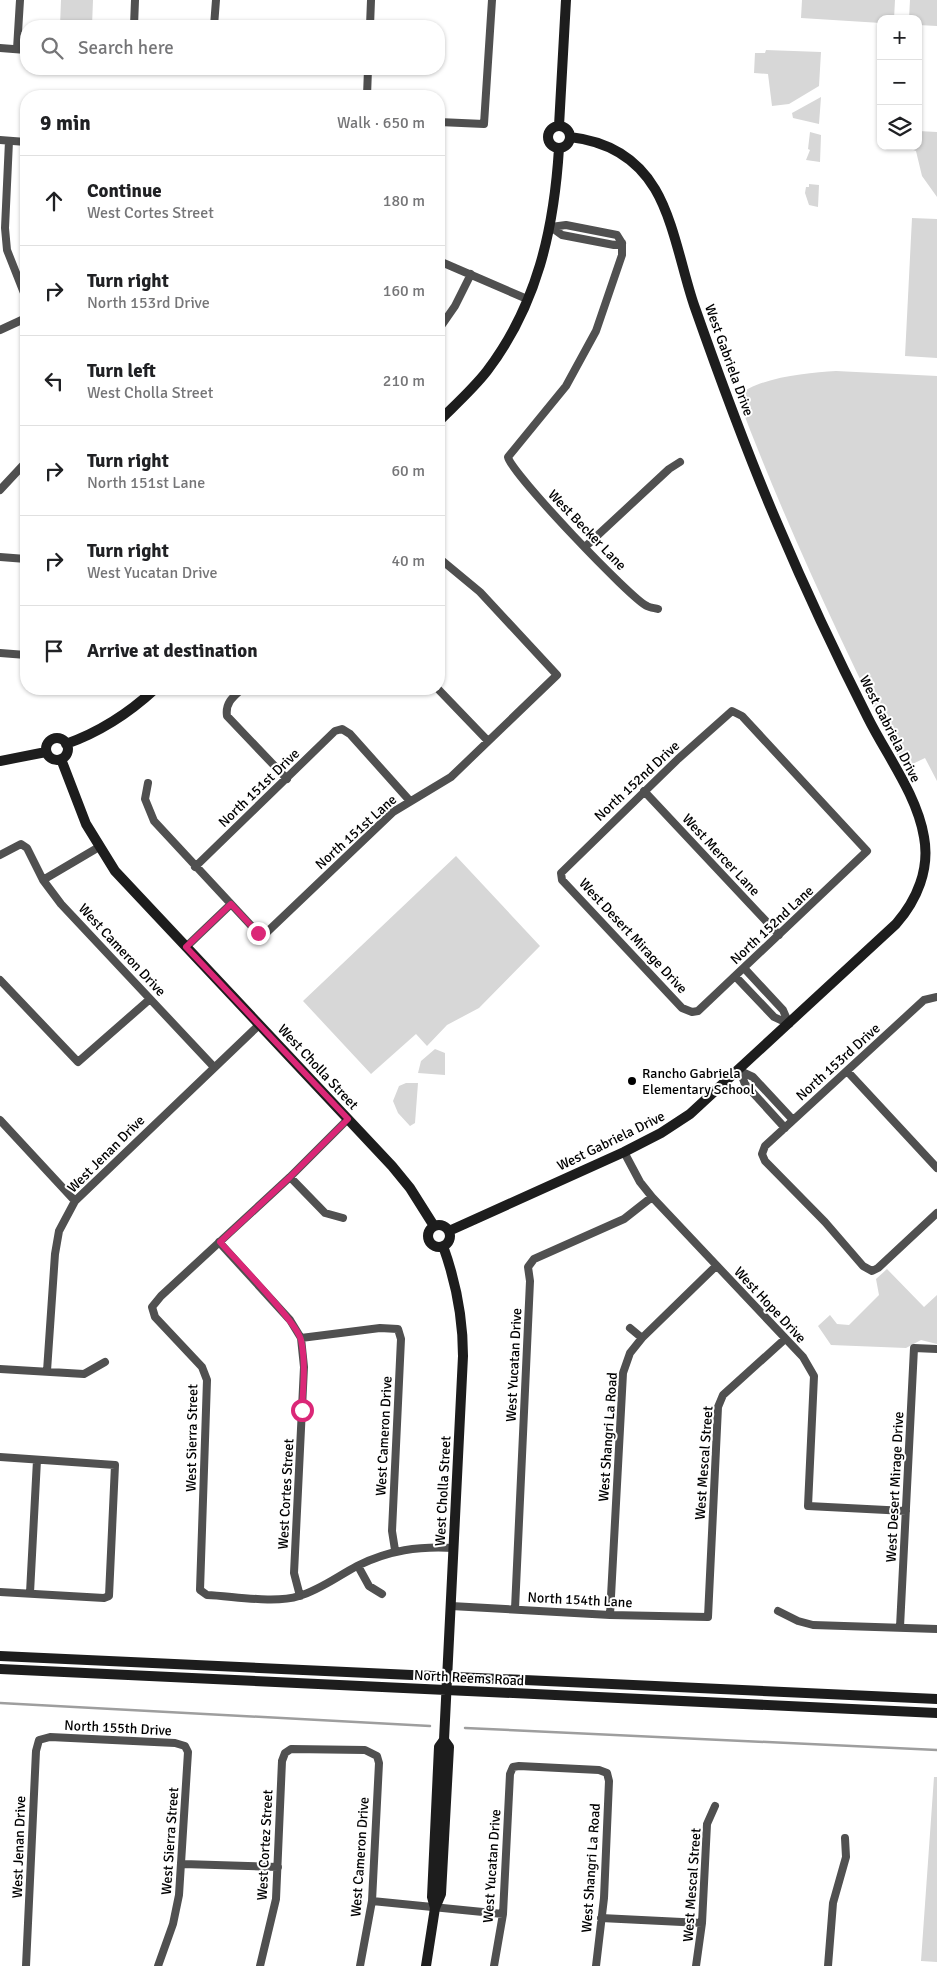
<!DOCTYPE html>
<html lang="en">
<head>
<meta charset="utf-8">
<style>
	:root { --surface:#fff; --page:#f2f2f2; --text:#202124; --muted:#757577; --line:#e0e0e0 }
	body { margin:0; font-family:Signika,sans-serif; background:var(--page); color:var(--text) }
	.controls { position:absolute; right:15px; top:15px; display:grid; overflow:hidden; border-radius:10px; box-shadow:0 1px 4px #0004 }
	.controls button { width:45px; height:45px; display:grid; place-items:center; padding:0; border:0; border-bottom:1px solid var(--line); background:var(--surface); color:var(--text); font:25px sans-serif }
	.stop { position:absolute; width:15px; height:15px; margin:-11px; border:4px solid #db2777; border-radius:50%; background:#fff }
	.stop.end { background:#db2777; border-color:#fff; box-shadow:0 1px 5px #0008 }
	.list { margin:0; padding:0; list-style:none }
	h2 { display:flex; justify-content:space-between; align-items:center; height:65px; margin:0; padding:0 20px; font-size:21px }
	h2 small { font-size:16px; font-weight:400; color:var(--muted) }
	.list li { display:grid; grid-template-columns:32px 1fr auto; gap:15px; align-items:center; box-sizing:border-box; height:90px; padding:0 20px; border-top:1px solid var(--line) }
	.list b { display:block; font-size:19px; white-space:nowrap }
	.list p { margin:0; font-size:16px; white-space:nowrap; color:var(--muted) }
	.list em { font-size:16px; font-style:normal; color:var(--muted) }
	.icon { flex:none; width:28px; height:28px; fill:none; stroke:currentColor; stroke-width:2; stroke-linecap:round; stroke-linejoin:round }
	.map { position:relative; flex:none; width:937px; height:1966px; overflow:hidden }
	.search { position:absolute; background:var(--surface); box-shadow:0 1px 4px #0004; left:20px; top:20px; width:425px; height:55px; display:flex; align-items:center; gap:12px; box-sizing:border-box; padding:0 18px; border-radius:20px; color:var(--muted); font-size:19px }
	.panel { position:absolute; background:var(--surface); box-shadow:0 1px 4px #0004; left:20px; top:90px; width:425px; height:605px; border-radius:20px }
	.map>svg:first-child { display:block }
	.green { fill:#d7d7d7 }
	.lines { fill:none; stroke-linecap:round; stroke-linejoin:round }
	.stream { stroke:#9e9e9e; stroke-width:2.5 }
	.street { stroke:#505050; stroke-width:8 }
	.secondary { stroke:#1d1d1d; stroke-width:10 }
	.route { stroke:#db2777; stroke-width:6 }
	.poi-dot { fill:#000; stroke:#fff; stroke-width:2 }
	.labels { text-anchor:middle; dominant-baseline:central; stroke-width:4; stroke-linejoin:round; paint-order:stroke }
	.street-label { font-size:14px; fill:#000; stroke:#fff }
	.poi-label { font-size:14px; fill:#000; stroke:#fff; text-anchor:start }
</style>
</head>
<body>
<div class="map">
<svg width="937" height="1966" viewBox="0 0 937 1966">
	<rect width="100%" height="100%" fill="#fff"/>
	<path class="green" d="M61,0H93L92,26H60Z
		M802,0H895L894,19H881V23L801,18Z
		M910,0H937V26L918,25V19H909Z
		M766,50L821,52L819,86L789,104L772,106L768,74L754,73L755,53H765Z
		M821,97L819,124L793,118L792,113Z
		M918,131L937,132V197L922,176L916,151L913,150V146H918Z
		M810,132L821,135L820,162L806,160L810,150L808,149Z
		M809,184L819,185L818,207L809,205L805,193L806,187H809Z
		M912,218L937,219V358L905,356Z
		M836,371L937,376V781L925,758L904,768C843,647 785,523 737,396C760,377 807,373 836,371Z
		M456,856L540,946L479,1008L447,1025L427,1046L416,1034L371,1074L303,1001Z
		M435,1049L445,1053V1075L418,1073L421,1061Z
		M406,1083H418L415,1123L410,1126L398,1113L393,1101L399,1086Z
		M887,1269L924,1307L937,1295V1344L921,1340L906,1348L831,1345L818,1326L830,1315L837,1324L849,1325L879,1295L876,1279Z
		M934,1777H937V1962L921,1961Z"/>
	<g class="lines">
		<path class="stream" d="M0,1703L430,1726
			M465,1728L937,1750"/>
		<path class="street" d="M134,26L135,0
			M214,26L216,0
			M370,26L371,0
			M0,48L26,50
			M17,49L20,0
			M367,96L368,69
			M439,122L484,124L492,0
			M0,140L26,142
			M9,141L5,228L7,250L26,298
			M551,227L566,225L617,235L622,243
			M551,227L562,235L614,245L622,243
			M622,243V255L596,331L566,386L508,457C511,473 631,599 647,606C650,608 655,608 658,609
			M439,261L527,299
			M439,329L455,306L471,274
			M0,330L26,318
			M0,490L26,462
			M585,547L669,469L680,462
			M0,557L26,559
			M0,653L26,655
			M242,689C233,697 225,703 227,716L287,779
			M438,689L488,741
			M732,711L742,716L867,851L698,1011L692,1012L682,1008L562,880L561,873L678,759Z
			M148,783L145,799L154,821L258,933L265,934L393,812L451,777L557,675L480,592L439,558
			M644,791L779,935
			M0,855L21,844L27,848L43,880L61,904L213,1066
			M195,867L335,731L342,729L350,734L410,801
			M43,880L99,847
			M186,947L231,904
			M744,968L783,1010L789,1024
			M735,976L774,1017L789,1024
			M0,980L78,1062L150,999
			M937,997L924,1000L765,1146L762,1154L765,1161L825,1222L863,1266L872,1271L878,1268L937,1213
			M740,1071L753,1077L793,1120
			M740,1071L745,1084L785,1128
			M847,1071L937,1168
			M348,1119L290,1177L161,1296L152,1307L155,1317L202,1367L207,1380L200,1590L207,1595C233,1596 275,1604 299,1596C320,1590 338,1576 357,1566C389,1550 419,1546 454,1548
			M0,1120L75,1201
			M624,1152L640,1182L652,1197L803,1357L814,1376L808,1506L906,1511
			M290,1177L325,1213L343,1218
			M219,1242L290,1320L301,1338L304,1367L294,1573L300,1596
			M630,1328L642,1338
			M301,1338L380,1328L398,1329L401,1339L392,1531L395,1550
			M0,1369L84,1374L105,1362
			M47,1371L55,1254L59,1231L75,1201L259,1025
			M0,1457L115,1465L109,1596L104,1598L0,1592
			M358,1566L369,1586L382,1594
			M30,1593L37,1460
			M451,1606L610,1615L708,1617L718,1407L723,1395L785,1339
			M515,1609L530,1281L528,1267L534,1259L624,1219L652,1197
			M778,1611L798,1621L813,1625L937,1629
			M610,1615L623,1373L630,1353L642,1338L716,1266
			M900,1627L914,1348L937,1349
			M183,1864L278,1867
			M372,1901L503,1914
			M601,1918L702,1923
			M26,1966L36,1751L39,1740L50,1737L175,1743L185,1746L188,1752L179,1895L173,1924L158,1966
			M260,1966L276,1899L282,1761L285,1753L291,1749L365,1750L377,1756L379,1763L372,1901L360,1966
			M494,1966L503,1914L510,1774L513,1767L519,1766L599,1770L607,1773L609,1781L604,1898L596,1966
			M696,1966L702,1923L707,1824L715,1806
			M828,1966L833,1903L846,1857L845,1838"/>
		<path class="secondary" d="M559,126L566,0
			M548 137a11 11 0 1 1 22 0a11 11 0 1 1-22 0Z
			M439,421C455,405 473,389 487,371C537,305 554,230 559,148
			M46 749a11 11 0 1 1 22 0a11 11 0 1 1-22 0Z
			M66,744C100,732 129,713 155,689
			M61,759L86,824L115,871L392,1166L410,1188L434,1226
			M0,761L46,752
			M428 1236a11 11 0 1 1 22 0a11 11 0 1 1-22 0Z
			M449,1231L624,1152L661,1133L690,1114L896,924C917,900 930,869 924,837C917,795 887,756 868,718C836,655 806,591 778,525C747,453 720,379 694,305C682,270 674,221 655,189C636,157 606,141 570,137
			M0,1656L937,1699
			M0,1669L937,1713
			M435,1908L432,1897L439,1747L444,1740L463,1356C463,1317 456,1282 443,1246
			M426,1966L435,1908L441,1894L449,1747L444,1740"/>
	</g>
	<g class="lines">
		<path class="route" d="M258,933L231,904L186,947L348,1119L290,1177L220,1242C235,1259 298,1323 301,1340C306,1363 303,1387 302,1410"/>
	</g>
	<circle class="poi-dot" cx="632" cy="1081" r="5"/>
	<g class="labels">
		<g class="street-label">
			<text transform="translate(729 360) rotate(70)">West Gabriela Drive</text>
			<text transform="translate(587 530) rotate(46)">West Becker Lane</text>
			<text transform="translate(890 729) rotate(63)">West Gabriela Drive</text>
			<text transform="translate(637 781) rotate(-43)">North 152nd Drive</text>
			<text transform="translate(259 788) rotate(-44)">North 151st Drive</text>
			<text transform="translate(356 832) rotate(-42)">North 151st Lane</text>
			<text transform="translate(721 855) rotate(47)">West Mercer Lane</text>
			<text transform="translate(772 925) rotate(-43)">North 152nd Lane</text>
			<text transform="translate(633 936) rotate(47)">West Desert Mirage Drive</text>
			<text transform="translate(122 950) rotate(47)">West Cameron Drive</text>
			<text transform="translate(838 1062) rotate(-42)">North 153rd Drive</text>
			<text transform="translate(318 1067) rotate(47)">West Cholla Street</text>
			<text transform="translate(611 1141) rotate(-26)">West Gabriela Drive</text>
			<text transform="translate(106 1154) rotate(-45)">West Jenan Drive</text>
			<text transform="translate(770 1305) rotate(47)">West Hope Drive</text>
			<text transform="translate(514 1365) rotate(-87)">West Yucatan Drive</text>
			<text transform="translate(384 1436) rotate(-87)">West Cameron Drive</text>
			<text transform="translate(608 1437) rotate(-86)">West Shangri La Road</text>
			<text transform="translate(192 1438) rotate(-89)">West Sierra Street</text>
			<text transform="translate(704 1463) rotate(-86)">West Mescal Street</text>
			<text transform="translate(895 1487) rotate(-87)">West Desert Mirage Drive</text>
			<text transform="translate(443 1491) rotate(-87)">West Cholla Street</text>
			<text transform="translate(286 1494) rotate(-87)">West Cortes Street</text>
			<text transform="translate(580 1600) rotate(3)">North 154th Lane</text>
			<text transform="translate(469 1678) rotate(3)">North Reems Road</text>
			<text transform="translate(118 1728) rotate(3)">North 155th Drive</text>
			<text transform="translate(170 1841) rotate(-86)">West Sierra Street</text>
			<text transform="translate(265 1845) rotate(-87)">West Cortez Street</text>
			<text transform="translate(19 1847) rotate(-88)">West Jenan Drive</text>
			<text transform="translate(360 1857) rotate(-86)">West Cameron Drive</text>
			<text transform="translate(492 1866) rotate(-86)">West Yucatan Drive</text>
			<text transform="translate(591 1868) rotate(-86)">West Shangri La Road</text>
			<text transform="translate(692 1885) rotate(-86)">West Mescal Street</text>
		</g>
		<g class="poi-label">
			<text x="642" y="1073">Rancho Gabriela<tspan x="642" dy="16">Elementary School</tspan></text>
		</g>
	</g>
</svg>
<div class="controls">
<button>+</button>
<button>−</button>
<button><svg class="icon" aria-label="layers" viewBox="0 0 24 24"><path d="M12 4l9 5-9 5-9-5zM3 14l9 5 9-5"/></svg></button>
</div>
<div class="stop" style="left:302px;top:1410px"></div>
<div class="stop end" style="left:258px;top:933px"></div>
<div class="search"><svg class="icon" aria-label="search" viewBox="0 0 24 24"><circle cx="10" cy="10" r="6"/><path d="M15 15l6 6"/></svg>Search here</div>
<section class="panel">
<h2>9 min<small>Walk · 650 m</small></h2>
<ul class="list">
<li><svg class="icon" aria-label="ahead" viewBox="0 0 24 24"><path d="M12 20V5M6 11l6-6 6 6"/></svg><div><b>Continue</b><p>West Cortes Street</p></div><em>180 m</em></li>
<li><svg class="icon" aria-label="right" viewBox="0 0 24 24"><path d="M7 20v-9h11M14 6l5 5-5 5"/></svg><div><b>Turn right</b><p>North 153rd Drive</p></div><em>160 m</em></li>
<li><svg class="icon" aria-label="left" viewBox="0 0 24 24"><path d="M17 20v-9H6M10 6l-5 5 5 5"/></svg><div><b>Turn left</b><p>West Cholla Street</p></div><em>210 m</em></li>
<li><svg class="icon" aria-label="right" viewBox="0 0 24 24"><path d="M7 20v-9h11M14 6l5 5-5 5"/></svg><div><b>Turn right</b><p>North 151st Lane</p></div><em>60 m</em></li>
<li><svg class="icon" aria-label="right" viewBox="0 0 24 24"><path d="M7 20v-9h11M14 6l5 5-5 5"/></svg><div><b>Turn right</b><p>West Yucatan Drive</p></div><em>40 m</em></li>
<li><svg class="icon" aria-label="arrive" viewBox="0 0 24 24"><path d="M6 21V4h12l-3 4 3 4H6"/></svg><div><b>Arrive at destination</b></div></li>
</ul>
</section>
</div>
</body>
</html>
